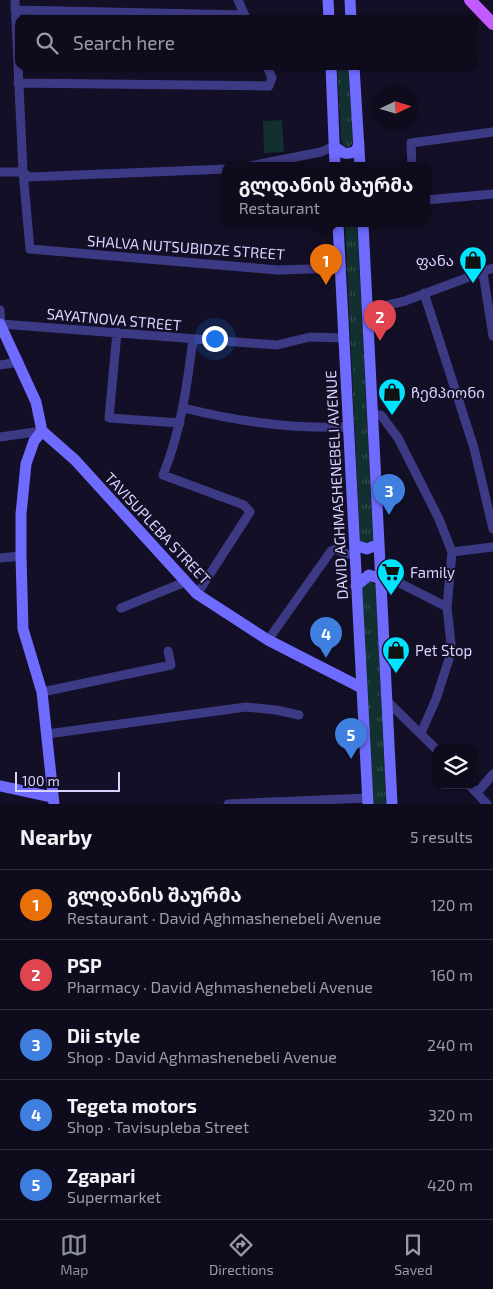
<!DOCTYPE html>
<html lang="en">
<head>
<meta charset="utf-8">
<style>
	:root { --surface:#0e0b1c; --page:#171425; --text:#f1f3f6; --muted:#9b9ba3; --line:#2e2b3b; --accent:#8c9099 }
	body { margin:0; font-family:"Exo 2","Noto Sans Georgian",sans-serif; background:var(--page); color:var(--text) }
	.controls { position:absolute; right:15px; bottom:15px; display:grid; overflow:hidden; border-radius:10px; box-shadow:0 1px 4px #0004 }
	.controls button { width:45px; height:45px; display:grid; place-items:center; padding:0; border:0; border-bottom:1px solid var(--line); background:var(--surface); color:var(--text); font:25px sans-serif }
	.compass { position:absolute; left:373px; top:85px; width:45px; height:45px; border-radius:50%; background:var(--surface); box-shadow:0 1px 4px #0004; rotate:86deg }
	.scale { position:absolute; left:15px; bottom:12px; width:105px; box-sizing:border-box; padding-left:5px; border:2px solid #d9d4ff; border-top:0; font-size:14px; line-height:18px; white-space:nowrap; color:#d9d4ff; -webkit-text-stroke:4px #130f26; paint-order:stroke }
	.you { position:absolute; left:214px; top:338px; width:18px; height:18px; margin:-12px; border:4px solid #fff; border-radius:50%; background:#1a73e8; box-shadow:0 0 0 8px #1a73e833 }
	.badge { display:grid; place-items:center; width:32px; height:32px; border-radius:50%; background:var(--accent); color:#fff; font-size:16px; font-weight:700 }
	.pin { position:absolute; translate:-50% -41px; filter:drop-shadow(0 1px 2px #0008) }
	.pin::after { content:''; position:absolute; top:26px; width:18px; height:15px; background:inherit; clip-path:polygon(0 0,100% 0,50% 100%) }
	.popup { position:absolute; left:222px; top:162px; width:208px; height:65px; box-sizing:border-box; display:grid; place-content:center; border-radius:10px; background:var(--surface); filter:drop-shadow(0 1px 4px #0005); font-size:16px; white-space:nowrap; color:var(--muted) }
	.popup b { font-size:19px; color:var(--text) }
	.popup::after { content:''; position:absolute; left:50%; top:100%; margin-left:-10px; border:10px solid transparent; border-top-color:var(--surface) }
	.list { margin:0; padding:0; list-style:none }
	h2 { display:flex; justify-content:space-between; align-items:center; height:65px; margin:0; padding:0 20px; font-size:21px }
	h2 small { font-size:16px; font-weight:400; color:var(--muted) }
	.list li { display:grid; grid-template-columns:32px 1fr auto; gap:15px; align-items:center; box-sizing:border-box; height:70px; padding:0 20px; border-top:1px solid var(--line) }
	.list b { display:block; font-size:19px; white-space:nowrap }
	.list p { margin:0; font-size:16px; white-space:nowrap; color:var(--muted) }
	.list em { font-size:16px; font-style:normal; color:var(--muted) }
	.icon { flex:none; width:28px; height:28px; fill:none; stroke:currentColor; stroke-width:2; stroke-linecap:round; stroke-linejoin:round }
	.map { position:relative; flex:none; width:493px; height:804px; overflow:hidden }
	.search { position:absolute; background:var(--surface); box-shadow:0 1px 4px #0004; left:15px; right:15px; top:15px; height:55px; display:flex; align-items:center; gap:12px; box-sizing:border-box; padding:0 18px; border-radius:10px; color:var(--muted); font-size:19px }
	.sheet { height:415px; background:var(--surface) }
	nav { display:flex; justify-content:space-around; align-items:center; box-sizing:border-box; height:70px; border-top:1px solid var(--line); background:var(--surface); font-size:14px; color:var(--muted) }
	nav a { display:grid; justify-items:center; gap:2px }
	nav .on { color:var(--accent) }
	.map>svg:first-child { display:block }
	.grass { fill:url(#grass-tufts) }
	.pitch { fill:#12302f }
	.lines { fill:none; stroke-linecap:round; stroke-linejoin:round }
	.street { stroke:#3d3a85; stroke-width:9 }
	.secondary { stroke:#6f6bff; stroke-width:11 }
	.primary { stroke:#c25bff; stroke-width:12 }
	.labels { text-anchor:middle; dominant-baseline:central; stroke-width:4; stroke-linejoin:round; paint-order:stroke }
	.street-label { font-size:15px; fill:#d9d4ff; stroke:#130f26 }
	.poi-label { font-size:15px; fill:#d9d4ff; stroke:#130f26; text-anchor:start }
</style>
</head>
<body>
<div class="map">
<svg width="493" height="804" viewBox="0 0 493 804">
	<defs>
		<pattern id="grass-tufts" width="24" height="20" patternUnits="userSpaceOnUse" patternTransform="scale(1.25)"><rect width="24" height="20" fill="#12302f"/><path d="M3 7l-1-3M5 7V3M7 7l1-3M15 17l-1-3M17 17v-4M19 17l1-3" fill="none" stroke="#344d4e"/></pattern>
	</defs>
	<rect width="100%" height="100%" fill="#130f26"/>
	<path class="grass" d="M337,66H350L354,141L349,148L343,146L341,139Z
		M345,224H357L373,540L369,544L361,542L360,540Z
		M370,581L376,585L386,804H373L362,585Z"/>
	<path class="pitch" d="M282,120L284,152L264,153L263,121Z"/>
	<g class="lines">
		<path class="street" d="M15,0L23,172L30,249L278,270L341,268
			M238,0L246,18
			M15,10L245,15
			M18,83L269,86L272,78L267,66
			M250,166L321,152L334,146
			M412,166L411,143L493,132
			M0,172H23L29,177L226,169
			M426,200L493,194
			M483,273L493,336
			M424,293L474,448L493,529
			M0,310L1,324L277,345L310,337L344,338
			M367,310L405,301L493,268
			M117,332L109,418L180,423
			M193,339C187,386 181,431 163,475L244,505L250,512L197,594
			M0,365L19,362
			M184,408C239,422 292,429 349,427
			M373,415H381L398,438L439,519L452,552L447,607L451,644L449,659L436,699L421,733
			M0,437L42,431
			M452,552L493,547
			M0,558L21,556
			M380,573L447,607
			M121,608L185,582
			M268,640L331,551L335,549L347,554H355
			M42,692L171,665L168,651
			M387,701L437,750
			M47,734L246,707L276,710L299,715
			M469,785L487,804
			M477,793L493,774
			M228,804L367,798"/>
		<path class="secondary" d="M328,0L329,19
			M350,0L351,19
			M331,66L335,166
			M354,66L360,166
			M334,146C342,153 346,156 356,151L359,144
			M338,224L368,804
			M363,224L392,804
			M0,324L36,402L42,431L75,460L197,594L268,640L362,688
			M42,431L34,441L26,464L21,514V556L23,629L42,692L54,804
			M355,545L367,549L379,544
			M356,586L369,575L381,579
			M0,786L52,797"/>
		<path class="primary" d="M470,0L493,24"/>
	</g>
	<defs>
		<g id="shop-pin" transform="scale(1.4375)"><path d="M0 17L-7.5 6A9.5 9.5 0 1 1 7.5 6Z" fill="#00e5ff" stroke="#130f26"/><path d="M-5-2.5h2.3a2.7 3.5 0 0 1 5.4 0H5L5.5 6h-11ZM-1.5-2.5h3a1.5 2.3 0 0 0-3 0Z" fill="#111"/></g>
		<g id="supermarket-pin" transform="scale(1.4375)"><path d="M0 17L-7.5 6A9.5 9.5 0 1 1 7.5 6Z" fill="#00e5ff" stroke="#130f26"/><path d="M-6-5.5h2.5l.6 2H6L4.5 2H-2.5L-4.4-4H-6ZM-1.5 3.2a1.3 1.3 0 1 0 .1 0ZM3 3.2a1.3 1.3 0 1 0 .1 0Z" fill="#111"/></g>
	</defs>
	<g fill-rule="evenodd">
		<use href="#shop-pin" x="473" y="260"/>
		<use href="#shop-pin" x="392" y="392"/>
		<use href="#supermarket-pin" x="391" y="572"/>
		<use href="#shop-pin" x="396" y="650"/>
	</g>
	<g class="labels">
		<g class="street-label">
			<text transform="translate(186 247) rotate(4)">SHALVA NUTSUBIDZE STREET</text>
			<text transform="translate(114 319) rotate(5)">SAYATNOVA STREET</text>
			<text transform="translate(336 485) rotate(-93)">DAVID AGHMASHENEBELI AVENUE</text>
			<text transform="translate(158 528) rotate(47)">TAVISUPLEBA STREET</text>
		</g>
		<g class="poi-label">
			<text x="454" y="260" text-anchor="end">ფანა</text>
			<text x="411" y="392">ჩემპიონი</text>
			<text x="410" y="572">Family</text>
			<text x="415" y="650">Pet Stop</text>
		</g>
	</g>
</svg>
<div class="controls">
<button><svg class="icon" aria-label="layers" viewBox="0 0 24 24"><path d="M12 4l9 5-9 5-9-5zM3 14l9 5 9-5"/></svg></button>
</div>
<svg class="compass" viewBox="-18 -18 36 36"><path d="M0-13l5 13h-10z" fill="#e53935"/><path d="M0 13l5-13h-10z" fill="#9b9ba3"/></svg>
<div class="scale">100 m</div>
<div class="you"></div>
<div class="pin badge" style="left:326px;top:285px;background:#e8710a">1</div>
<div class="popup"><b>გლდანის შაურმა</b>Restaurant</div>
<div class="pin badge" style="left:380px;top:341px;background:#e0444e">2</div>
<div class="pin badge" style="left:389px;top:515px;background:#3f7fe0">3</div>
<div class="pin badge" style="left:326px;top:658px;background:#3f7fe0">4</div>
<div class="pin badge" style="left:351px;top:759px;background:#3f7fe0">5</div>
<div class="search"><svg class="icon" aria-label="search" viewBox="0 0 24 24"><circle cx="10" cy="10" r="6"/><path d="M15 15l6 6"/></svg>Search here</div>
</div>
<section class="sheet">
<h2>Nearby<small>5 results</small></h2>
<ul class="list">
<li><span class="badge" style="background:#e8710a">1</span><div><b>გლდანის შაურმა</b><p>Restaurant · David Aghmashenebeli Avenue</p></div><em>120 m</em></li>
<li><span class="badge" style="background:#e0444e">2</span><div><b>PSP</b><p>Pharmacy · David Aghmashenebeli Avenue</p></div><em>160 m</em></li>
<li><span class="badge" style="background:#3f7fe0">3</span><div><b>Dii style</b><p>Shop · David Aghmashenebeli Avenue</p></div><em>240 m</em></li>
<li><span class="badge" style="background:#3f7fe0">4</span><div><b>Tegeta motors</b><p>Shop · Tavisupleba Street</p></div><em>320 m</em></li>
<li><span class="badge" style="background:#3f7fe0">5</span><div><b>Zgapari</b><p>Supermarket</p></div><em>420 m</em></li>
</ul>
</section>
<nav>
<a class="on"><svg class="icon" aria-label="map" viewBox="0 0 24 24"><path d="M3 6l6-2 6 2 6-2v14l-6 2-6-2-6 2zM9 4v14M15 6v14"/></svg>Map</a>
<a><svg class="icon" aria-label="directions" viewBox="0 0 24 24"><path d="M12 3l9 9-9 9-9-9zM9 14v-3h6M13 9l2 2-2 2"/></svg>Directions</a>
<a><svg class="icon" aria-label="saved" viewBox="0 0 24 24"><path d="M7 4h10v16l-5-4-5 4z"/></svg>Saved</a>
</nav>
</body>
</html>
